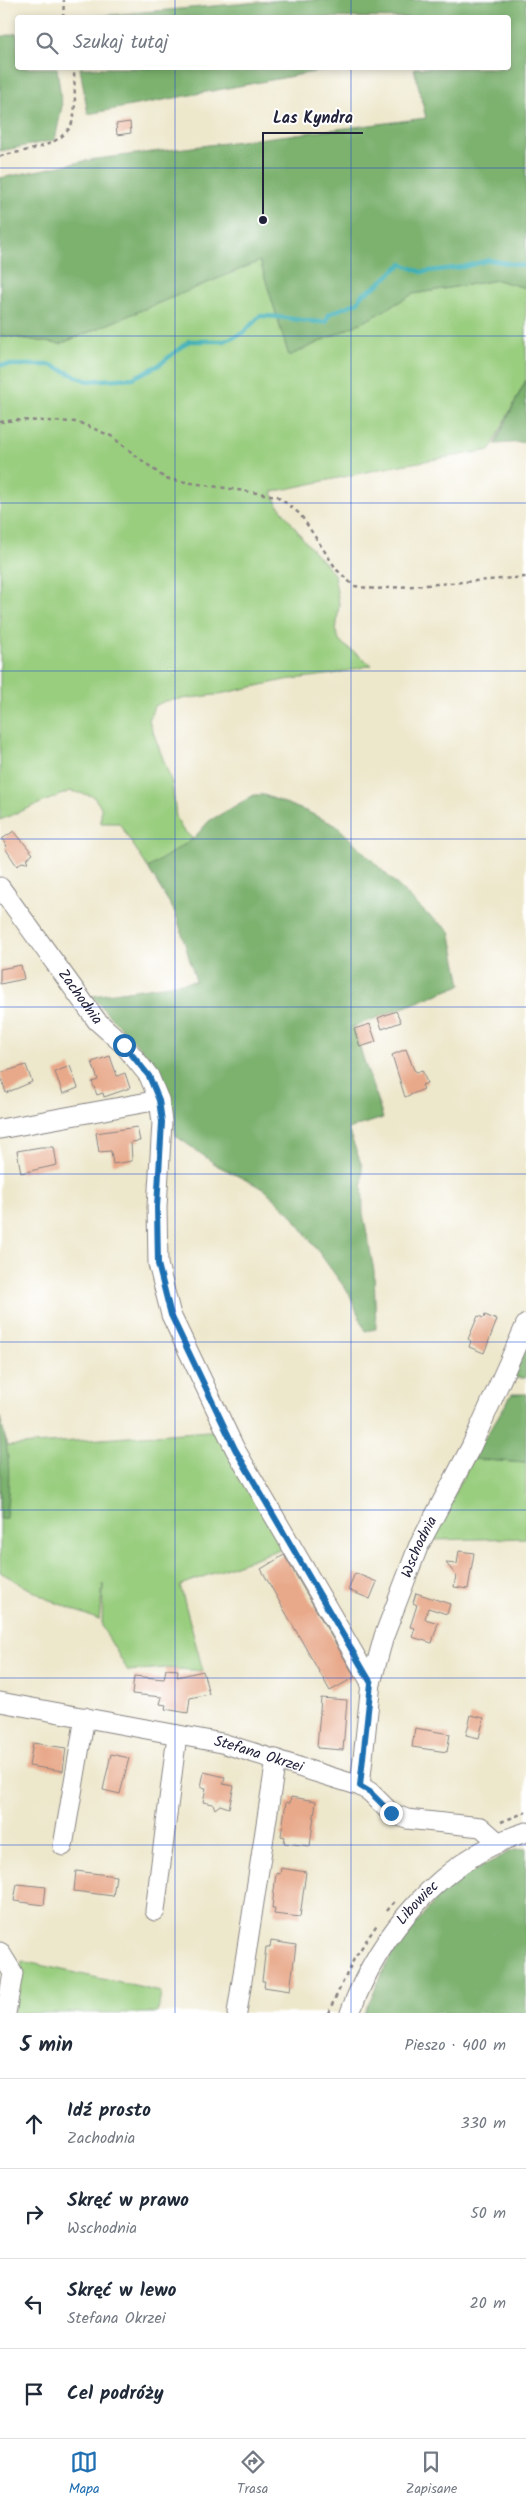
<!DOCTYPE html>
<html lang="pl">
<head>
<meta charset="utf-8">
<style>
	:root { --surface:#fff; --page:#f6f6f7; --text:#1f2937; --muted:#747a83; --line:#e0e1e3; --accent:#1f6fb2 }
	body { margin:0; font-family:Kalam,sans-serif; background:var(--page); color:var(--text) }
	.stop { position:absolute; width:15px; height:15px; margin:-11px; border:4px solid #1f6fb2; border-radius:50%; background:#fff }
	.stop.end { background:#1f6fb2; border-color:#fff; box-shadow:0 1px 5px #0008 }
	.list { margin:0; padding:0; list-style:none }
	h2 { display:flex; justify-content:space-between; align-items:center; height:65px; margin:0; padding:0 20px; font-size:21px }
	h2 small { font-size:16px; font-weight:400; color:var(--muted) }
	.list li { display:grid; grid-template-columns:32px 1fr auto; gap:15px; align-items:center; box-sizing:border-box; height:90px; padding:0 20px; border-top:1px solid var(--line) }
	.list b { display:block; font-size:19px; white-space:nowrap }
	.list p { margin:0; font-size:16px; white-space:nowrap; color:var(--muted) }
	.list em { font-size:16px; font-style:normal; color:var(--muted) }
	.icon { flex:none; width:28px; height:28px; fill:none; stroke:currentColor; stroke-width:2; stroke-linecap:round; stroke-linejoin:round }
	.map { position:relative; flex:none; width:526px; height:2013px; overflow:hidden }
	.search { position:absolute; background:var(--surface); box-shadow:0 2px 8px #0003; left:15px; right:15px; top:15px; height:55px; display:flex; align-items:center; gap:12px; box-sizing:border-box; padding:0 18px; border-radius:5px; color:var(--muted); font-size:19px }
	.sheet { height:425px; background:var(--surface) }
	nav { display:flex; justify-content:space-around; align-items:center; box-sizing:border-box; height:70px; border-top:1px solid var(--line); background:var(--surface); font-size:14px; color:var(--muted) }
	nav a { display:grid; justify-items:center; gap:2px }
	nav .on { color:var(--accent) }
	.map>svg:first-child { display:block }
	.green { fill:#9ace7f; stroke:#5e785d }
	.forest { fill:#7bb16e; stroke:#4e6a54 }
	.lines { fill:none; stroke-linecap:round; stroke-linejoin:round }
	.stream { stroke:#3eafb6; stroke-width:4.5 }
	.building { fill:#e8a98a }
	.minor-casing { stroke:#888483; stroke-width:21 }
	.path { stroke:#888483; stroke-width:2.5; stroke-dasharray:4 4; stroke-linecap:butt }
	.minor { stroke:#fff; stroke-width:19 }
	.route { stroke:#1f6fb2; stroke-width:6 }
	.grid { fill:none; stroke:#1d4ed8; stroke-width:1; stroke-opacity:0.55 }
	.labels { text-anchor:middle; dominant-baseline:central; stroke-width:4; stroke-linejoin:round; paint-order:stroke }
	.street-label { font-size:15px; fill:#22223b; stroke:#fff }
	.leader { fill:none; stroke:#22223b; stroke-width:2 }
	.callout-dot { fill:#22223b; stroke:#fff; stroke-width:2 }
	.callout-label { font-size:16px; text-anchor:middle; font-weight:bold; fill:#22223b; stroke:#fff; stroke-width:4; stroke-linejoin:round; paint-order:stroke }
</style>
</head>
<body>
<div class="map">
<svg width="526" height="2013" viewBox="0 0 526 2013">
	<rect width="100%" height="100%" fill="#fff"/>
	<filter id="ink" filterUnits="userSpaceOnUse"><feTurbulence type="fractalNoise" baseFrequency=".02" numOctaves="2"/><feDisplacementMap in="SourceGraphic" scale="10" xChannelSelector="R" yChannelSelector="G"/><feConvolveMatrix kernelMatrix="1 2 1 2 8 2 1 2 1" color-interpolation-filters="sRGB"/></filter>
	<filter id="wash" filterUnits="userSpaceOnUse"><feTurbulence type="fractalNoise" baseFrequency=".0096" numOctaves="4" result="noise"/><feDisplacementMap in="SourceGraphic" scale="20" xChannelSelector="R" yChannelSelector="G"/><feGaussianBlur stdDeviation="1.12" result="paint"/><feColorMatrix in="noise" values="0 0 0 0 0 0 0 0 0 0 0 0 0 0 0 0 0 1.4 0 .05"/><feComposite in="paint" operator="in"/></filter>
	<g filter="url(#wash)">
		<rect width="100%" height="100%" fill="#ede7cb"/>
		<path class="green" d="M260,261L289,356L369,319L413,294L497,280L526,288V380L490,450L395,466L272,492L276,502L304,540L334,574L339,604L336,632L340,642L372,665L334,674L285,680L215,695L165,701L154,706L149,721L172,783L176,817L182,829L193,839L148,868L119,823H101V807L93,796L70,791L0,820V335L60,344Z
			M0,1423L8,1446L222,1430L286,1547L180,1585L203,1671L165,1668L128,1671L102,1627L103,1584L99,1620L47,1599L0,1572Z
			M472,1459L526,1463V1538L431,1540Z
			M22,1961L161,1992L158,2013H13Z"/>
		<path class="forest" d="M282,0H526V288L497,280L413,294L369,319L289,356L260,261L60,344L0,335V178L96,159L426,118L414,68H508V18L87,17Z
			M17,33L18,68H57L62,106L55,140L0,151V37Z
			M80,68H336L88,114Z
			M526,380V442L495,444Z
			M254,795H264L308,812L337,826L427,914L450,931L461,985L353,1027L383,1118L348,1129L362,1166L363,1213L374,1271L376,1329L365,1331L350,1295L291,1214L264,1189L218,1166L176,1136C172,1108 164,1080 147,1057C131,1035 109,1019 93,996L196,981L176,914L148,868L193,839L209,821Z
			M526,1345V1378H513Z
			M512,1394H526V1463L472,1459Z
			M0,1417C11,1458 10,1476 6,1518L0,1519Z
			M526,1848V2013H364L393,1951L448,1885L511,1851Z"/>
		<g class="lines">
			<path class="stream" d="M0,365H51L87,381L133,378L159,365L189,341H224L243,333L260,316C282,315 304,323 326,322L329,314L358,302L362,294C378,288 388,274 402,264L421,272L463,267L489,260L526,266"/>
		</g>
		<g id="blocks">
			<path class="building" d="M130,122L131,133L117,135L116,124Z
				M14,831L33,854L28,858L27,863L22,862L17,866L5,848L7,846L2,839Z
				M21,965L24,979L0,984V969Z
				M396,1011L401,1022L382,1029L378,1018Z
				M370,1024L376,1042L360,1047L354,1029Z
				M406,1049L414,1070L417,1072L422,1070L427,1083L422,1085L424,1089L405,1097L392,1055Z
				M110,1056L117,1076L125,1073L130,1088L104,1097L103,1093L97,1095L92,1082L98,1080L92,1062Z
				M26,1065L32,1082L6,1093L0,1073Z
				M70,1066L78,1088L63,1094L55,1072Z
				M137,1127L140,1141L131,1142L132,1161L113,1164L111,1151L99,1152L96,1133Z
				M41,1147H54L57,1165L21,1173L17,1151Z
				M485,1315L497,1320L484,1353L469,1347L471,1341L468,1339L478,1316L484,1318Z
				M459,1551L474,1553L468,1589L454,1587L456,1575L446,1563L457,1564Z
				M284,1555L355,1677L330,1691L261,1569Z
				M355,1573L377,1582L370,1599L348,1590Z
				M416,1593L450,1604L447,1614L428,1608L425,1619L438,1623L432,1643L412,1637L415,1628L410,1627L417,1605L413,1603Z
				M166,1669L178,1670L177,1677L203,1671L209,1694L190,1698L188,1713L165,1709L166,1705L160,1704L162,1697L132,1694L134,1676L164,1679Z
				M321,1698L347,1700L343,1750L317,1748Z
				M471,1715L484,1718L479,1738L466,1735Z
				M415,1728L450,1734L447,1752L412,1747Z
				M33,1743L66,1748L63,1771L29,1766Z
				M111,1754L129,1758L120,1794L103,1790Z
				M204,1772L225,1777L223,1784L234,1786L229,1808L220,1805L215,1809L213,1804L203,1802L206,1788L201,1787Z
				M291,1797L316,1801L310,1846L284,1843L285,1837L281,1836L286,1802L290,1803Z
				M281,1868L306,1872L300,1917L274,1914L275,1908H272L276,1873L280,1874Z
				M76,1871L116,1876L113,1896L74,1891Z
				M17,1884L46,1887L44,1905L14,1901Z
				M271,1941L296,1945L290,1991L264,1987L265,1981H262L266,1947H270Z"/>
		</g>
	</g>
	<g filter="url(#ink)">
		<use href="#blocks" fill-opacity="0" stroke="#888483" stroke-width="1"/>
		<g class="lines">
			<g class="minor-casing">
				<g id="minor">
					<path id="s1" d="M0,887L97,1021L124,1045L149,1076L159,1100L162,1122L157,1207L158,1264L171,1315L235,1449L371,1683"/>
					<path d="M0,1129L159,1100"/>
					<path id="s2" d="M0,1702L222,1743L360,1786L370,1792L391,1813L407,1819L481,1827L499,1843"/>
					<path id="s3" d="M360,1786L371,1683L384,1636L418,1547L471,1447L526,1324"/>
					<path d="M63,1846L85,1717"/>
					<path d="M155,1911L177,1735"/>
					<path d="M0,1952L13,1973L6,2013"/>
					<path d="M237,2013L276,1759"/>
					<path id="s4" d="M350,2013C379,1933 443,1858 526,1832"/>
				</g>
			</g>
			<path class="path" d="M63,18L64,0
				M0,156C25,150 70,147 74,115C76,100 74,83 74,68
				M0,422L15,420L78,422L111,436L166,479L277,496L300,514L337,570L354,586L375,589L526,577
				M501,1822L526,1812
				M387,1911L395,1901
				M328,2013L354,1959L378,1923"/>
			<use href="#minor" class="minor"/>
		</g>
	</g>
	<g class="lines" filter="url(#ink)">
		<path class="route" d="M124,1045L149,1076L159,1100L162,1122L157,1207L158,1264L171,1315L235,1449L371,1683L360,1786L370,1792L391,1813"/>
	</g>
	<path class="grid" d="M175,0V18M351,0V18M175,68V2013M351,68V2013M0,168H526M0,336H526M0,503H526M0,671H526M0,839H526M0,1007H526M0,1174H526M0,1342H526M0,1510H526M0,1678H526M0,1845H526"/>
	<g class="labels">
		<g class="street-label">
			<text stroke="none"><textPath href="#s1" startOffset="136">Zachodnia</textPath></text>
			<text stroke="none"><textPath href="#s3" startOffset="248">Wschodnia</textPath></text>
			<text stroke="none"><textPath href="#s2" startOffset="264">Stefana Okrzei</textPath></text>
			<text stroke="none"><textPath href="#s4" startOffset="130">Libowiec</textPath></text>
		</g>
	</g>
	<path class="leader" d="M263 220L263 133H363"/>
	<circle class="callout-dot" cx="263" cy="220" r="5"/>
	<g class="callout-label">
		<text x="313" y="123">Las Kyndra</text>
	</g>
</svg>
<div class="stop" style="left:124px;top:1045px"></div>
<div class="stop end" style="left:391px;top:1813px"></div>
<div class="search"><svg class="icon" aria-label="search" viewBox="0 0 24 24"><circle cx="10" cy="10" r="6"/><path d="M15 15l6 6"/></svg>Szukaj tutaj</div>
</div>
<section class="sheet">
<h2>5 min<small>Pieszo · 400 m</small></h2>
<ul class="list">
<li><svg class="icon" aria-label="ahead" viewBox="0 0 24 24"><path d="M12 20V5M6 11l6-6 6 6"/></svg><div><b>Idź prosto</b><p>Zachodnia</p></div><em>330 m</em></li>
<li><svg class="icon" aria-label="right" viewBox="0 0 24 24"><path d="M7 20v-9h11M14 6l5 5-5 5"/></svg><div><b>Skręć w prawo</b><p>Wschodnia</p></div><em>50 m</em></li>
<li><svg class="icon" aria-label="left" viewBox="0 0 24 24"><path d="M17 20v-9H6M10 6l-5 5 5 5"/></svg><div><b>Skręć w lewo</b><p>Stefana Okrzei</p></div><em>20 m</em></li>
<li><svg class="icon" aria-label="arrive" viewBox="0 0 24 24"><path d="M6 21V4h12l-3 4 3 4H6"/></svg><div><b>Cel podróży</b></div></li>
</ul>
</section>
<nav>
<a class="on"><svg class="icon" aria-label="map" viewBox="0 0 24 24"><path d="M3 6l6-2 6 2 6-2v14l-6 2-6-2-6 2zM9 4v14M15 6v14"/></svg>Mapa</a>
<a><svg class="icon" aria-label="directions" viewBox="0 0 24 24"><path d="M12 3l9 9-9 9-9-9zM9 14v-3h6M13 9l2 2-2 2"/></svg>Trasa</a>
<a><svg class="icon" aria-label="saved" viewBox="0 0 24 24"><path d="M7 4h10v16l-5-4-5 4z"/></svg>Zapisane</a>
</nav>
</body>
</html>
